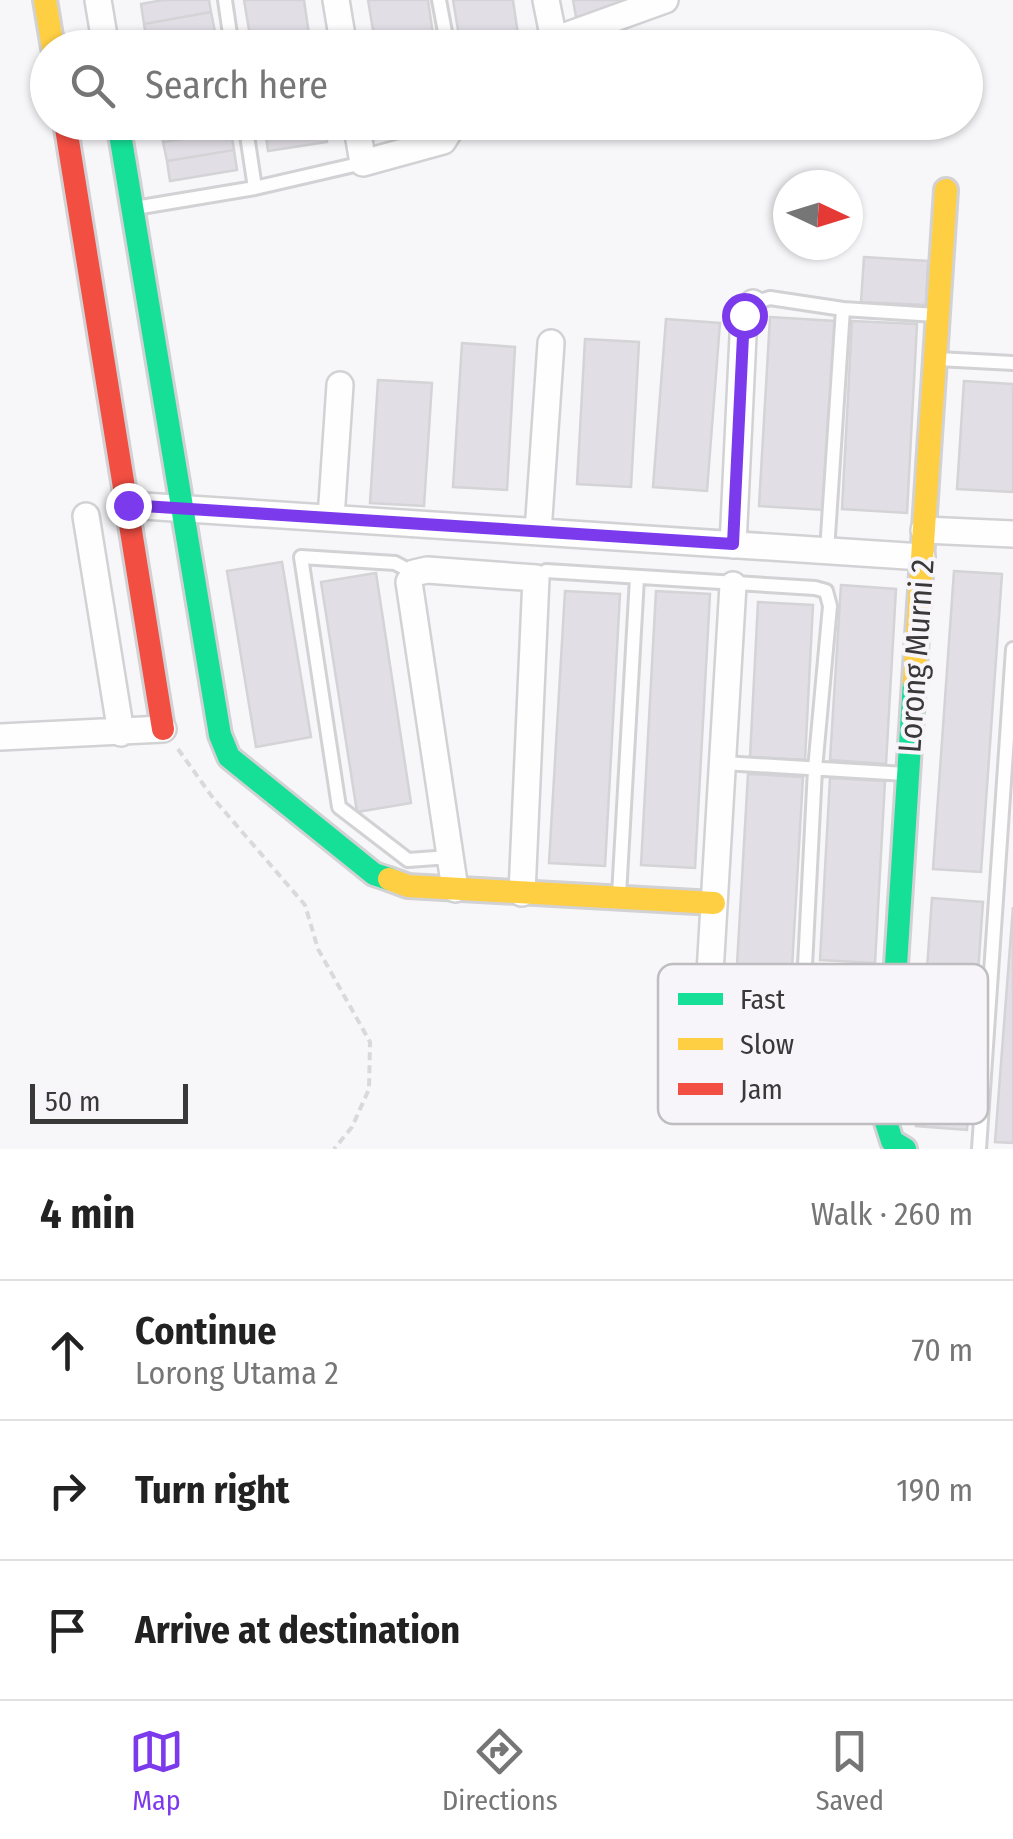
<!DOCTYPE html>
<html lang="en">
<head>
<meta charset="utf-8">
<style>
	:root { --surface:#fff; --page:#f6f6f6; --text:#222; --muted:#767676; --line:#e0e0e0; --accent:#7c3aed }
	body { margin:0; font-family:"Fira Sans Condensed",sans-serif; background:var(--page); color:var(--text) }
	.compass { position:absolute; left:773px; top:170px; width:90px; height:90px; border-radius:50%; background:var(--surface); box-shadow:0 2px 8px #0004; rotate:94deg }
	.scale { position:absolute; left:30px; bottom:25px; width:158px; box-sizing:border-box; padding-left:10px; border:5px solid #3a393a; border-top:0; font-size:28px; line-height:35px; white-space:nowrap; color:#3a393a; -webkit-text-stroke:8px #f7f5fa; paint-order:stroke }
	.stop { position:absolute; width:30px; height:30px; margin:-22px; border:8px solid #7c3aed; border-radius:50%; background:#fff }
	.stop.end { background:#7c3aed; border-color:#fff; box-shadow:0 2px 10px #0008 }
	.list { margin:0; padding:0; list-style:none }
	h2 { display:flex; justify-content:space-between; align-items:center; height:130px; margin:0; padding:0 40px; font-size:42px }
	h2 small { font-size:32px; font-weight:400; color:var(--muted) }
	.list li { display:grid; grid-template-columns:65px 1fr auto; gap:30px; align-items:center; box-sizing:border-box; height:140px; padding:0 40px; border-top:2px solid var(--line) }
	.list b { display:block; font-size:38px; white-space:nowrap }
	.list p { margin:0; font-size:32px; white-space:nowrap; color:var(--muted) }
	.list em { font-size:32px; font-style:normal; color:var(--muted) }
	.icon { flex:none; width:55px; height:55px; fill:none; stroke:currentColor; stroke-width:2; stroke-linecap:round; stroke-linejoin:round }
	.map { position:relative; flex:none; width:1013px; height:1149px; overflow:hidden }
	.search { position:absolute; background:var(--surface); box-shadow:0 2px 8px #0004; left:30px; right:30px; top:30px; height:110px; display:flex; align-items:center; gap:25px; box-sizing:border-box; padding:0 35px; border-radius:55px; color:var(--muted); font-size:38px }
	.sheet { height:550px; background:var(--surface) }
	nav { display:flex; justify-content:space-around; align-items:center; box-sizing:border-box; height:140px; border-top:2px solid var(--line); background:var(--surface); font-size:28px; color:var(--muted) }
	nav a { display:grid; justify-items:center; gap:5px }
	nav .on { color:var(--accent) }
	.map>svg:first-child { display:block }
	.building { fill:#e2dee6; stroke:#d4d3d6; stroke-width:2.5 }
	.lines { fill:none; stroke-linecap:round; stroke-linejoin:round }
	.lane-casing { stroke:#d2d1d4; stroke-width:18 }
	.street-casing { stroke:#d2d1d4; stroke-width:30 }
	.fast-casing { stroke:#d2d1d4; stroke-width:28 }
	.slow-casing { stroke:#d2d1d4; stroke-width:28 }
	.jam-casing { stroke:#d2d1d4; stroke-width:28 }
	.path { stroke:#d9d9da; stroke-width:4; stroke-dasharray:8 5; stroke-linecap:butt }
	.lane { stroke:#fefefe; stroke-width:12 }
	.street { stroke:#fefefe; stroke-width:25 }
	.fast { stroke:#16e098; stroke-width:22 }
	.slow { stroke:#ffcf43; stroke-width:22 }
	.jam { stroke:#f24e42; stroke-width:22 }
	.route { stroke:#7c3aed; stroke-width:12 }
	.labels { text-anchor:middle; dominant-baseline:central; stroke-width:8; stroke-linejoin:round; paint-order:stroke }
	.street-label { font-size:32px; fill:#3a393a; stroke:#f7f5fa }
	.key { fill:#f7f5fa; stroke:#bebdc0; stroke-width:2.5 }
	.key-label { font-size:28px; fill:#3a393a }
</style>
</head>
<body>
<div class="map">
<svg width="1013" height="1149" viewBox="0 0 1013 1149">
	<rect width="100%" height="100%" fill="#f7f6f9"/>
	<path class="building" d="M163,0H209L211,12L144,24L141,4Z
		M244,0H304L311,48H252Z
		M368,0H428L435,48H376Z
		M453,0H513L520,48H461Z
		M573,0H632L634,7L576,17Z
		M211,12L215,32L147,43L144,24Z
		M215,32L217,48H148L147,43Z
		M160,122H229L231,131L163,142Z
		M264,122H324L327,142L268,151Z
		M388,122H447L448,126L390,136Z
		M231,131L234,150L167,161L163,142Z
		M234,150L237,170L170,181L167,161Z
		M864,257L928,261L926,305L861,302Z
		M770,317L835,321L824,510L759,506Z
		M666,319L720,323L707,491L653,487Z
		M852,321L917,324L907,513L842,509Z
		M585,339L639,342L631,487L577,484Z
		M462,343L515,347L507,490L453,487Z
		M378,380L432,383L424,506L370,503Z
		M964,381L1013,384V492L957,489Z
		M282,562L311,737L256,747L227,571Z
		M954,571L1002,574L981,872L933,869Z
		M376,573L411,803L357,812L321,582Z
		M841,585L896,589L886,764L830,760Z
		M565,591L620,594L605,866L549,863Z
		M656,591L710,594L695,868L641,865Z
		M758,602L813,605L805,760L750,757Z
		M748,774L803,777L791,985L736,982Z
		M830,778L885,781L875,963L820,960Z
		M932,898L983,902L967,1130L916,1126Z
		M1013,907V1143L995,1142Z"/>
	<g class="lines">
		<g class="lane-casing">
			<path id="lane" d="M225,0L232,48
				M439,0L448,48
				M245,122L255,188
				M135,208L255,188L363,163
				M753,303L770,298L843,309L936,315
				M938,359L1013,363
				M827,551L843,309
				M414,573L395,563L301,557L339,807L408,860L450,857
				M536,578L546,571L815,588L826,591L830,606L815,769L803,1005L795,1013
				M723,763L906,774
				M619,895L637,578
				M979,1149L1013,649"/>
		</g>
		<g class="street-casing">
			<path id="street" d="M98,0L106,48
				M336,0L344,48
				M546,0L554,40
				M551,48L554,40L665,0
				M356,122L363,163L443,141L455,122
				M128,505L922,557
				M86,516L121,733
				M331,518L340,385
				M924,530L1013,534
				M538,532L551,343
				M733,545L744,315L753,303
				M733,585L709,990L722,1009L795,1013
				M0,737L163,729
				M455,889L409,582L414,573L427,570L536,578L522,893"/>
		</g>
		<g class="fast-casing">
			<path id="fast" d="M118,122L220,735L229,757L374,874L389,879
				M905,1149L892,1141L886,1122L914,682"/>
		</g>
		<g class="slow-casing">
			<path id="slow" d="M45,0L53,48
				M914,682L946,190
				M389,879L408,886L714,903"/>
		</g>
		<g class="jam-casing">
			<path id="jam" d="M65,122L163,729"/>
		</g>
		<path class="path" d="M178,749L213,798L305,905L318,949L370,1042L369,1089L352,1127L334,1149"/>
		<use href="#lane" class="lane"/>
		<use href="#street" class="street"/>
		<use href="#fast" class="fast"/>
		<use href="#slow" class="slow"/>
		<use href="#jam" class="jam"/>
	</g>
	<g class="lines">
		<path class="route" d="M128,505L733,544L744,315"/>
	</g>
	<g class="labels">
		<g class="street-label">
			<text transform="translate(916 656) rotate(-86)">Lorong Murni 2</text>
		</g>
	</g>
	<rect x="658" y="964" width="330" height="160" rx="15" class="key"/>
	<rect x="678" y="993" width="45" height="12" fill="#16e098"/>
	<rect x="678" y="1038" width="45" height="12" fill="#ffcf43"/>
	<rect x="678" y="1083" width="45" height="12" fill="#f24e42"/>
	<g class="key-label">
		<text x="740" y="1009">Fast</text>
		<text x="740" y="1054">Slow</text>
		<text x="740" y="1099">Jam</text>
	</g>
</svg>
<svg class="compass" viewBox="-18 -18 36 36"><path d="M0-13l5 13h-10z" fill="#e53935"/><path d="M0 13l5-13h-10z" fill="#767676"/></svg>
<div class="scale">50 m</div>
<div class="stop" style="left:744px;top:315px"></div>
<div class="stop end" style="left:128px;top:505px"></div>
<div class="search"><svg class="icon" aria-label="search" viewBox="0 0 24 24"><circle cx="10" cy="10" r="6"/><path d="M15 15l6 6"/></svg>Search here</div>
</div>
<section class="sheet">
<h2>4 min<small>Walk · 260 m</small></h2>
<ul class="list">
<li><svg class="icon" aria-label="ahead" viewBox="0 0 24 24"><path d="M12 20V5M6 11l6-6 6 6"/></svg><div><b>Continue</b><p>Lorong Utama 2</p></div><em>70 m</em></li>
<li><svg class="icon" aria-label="right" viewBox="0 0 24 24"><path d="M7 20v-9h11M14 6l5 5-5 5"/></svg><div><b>Turn right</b></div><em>190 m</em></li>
<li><svg class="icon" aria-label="arrive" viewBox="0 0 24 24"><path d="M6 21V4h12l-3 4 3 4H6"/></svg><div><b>Arrive at destination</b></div></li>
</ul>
</section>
<nav>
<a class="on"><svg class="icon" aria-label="map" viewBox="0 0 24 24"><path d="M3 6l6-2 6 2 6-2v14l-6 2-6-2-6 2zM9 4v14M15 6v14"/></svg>Map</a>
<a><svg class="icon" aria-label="directions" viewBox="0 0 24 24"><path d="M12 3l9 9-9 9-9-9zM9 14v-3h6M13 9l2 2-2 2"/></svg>Directions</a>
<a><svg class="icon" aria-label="saved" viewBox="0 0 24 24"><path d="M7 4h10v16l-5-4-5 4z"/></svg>Saved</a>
</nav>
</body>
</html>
